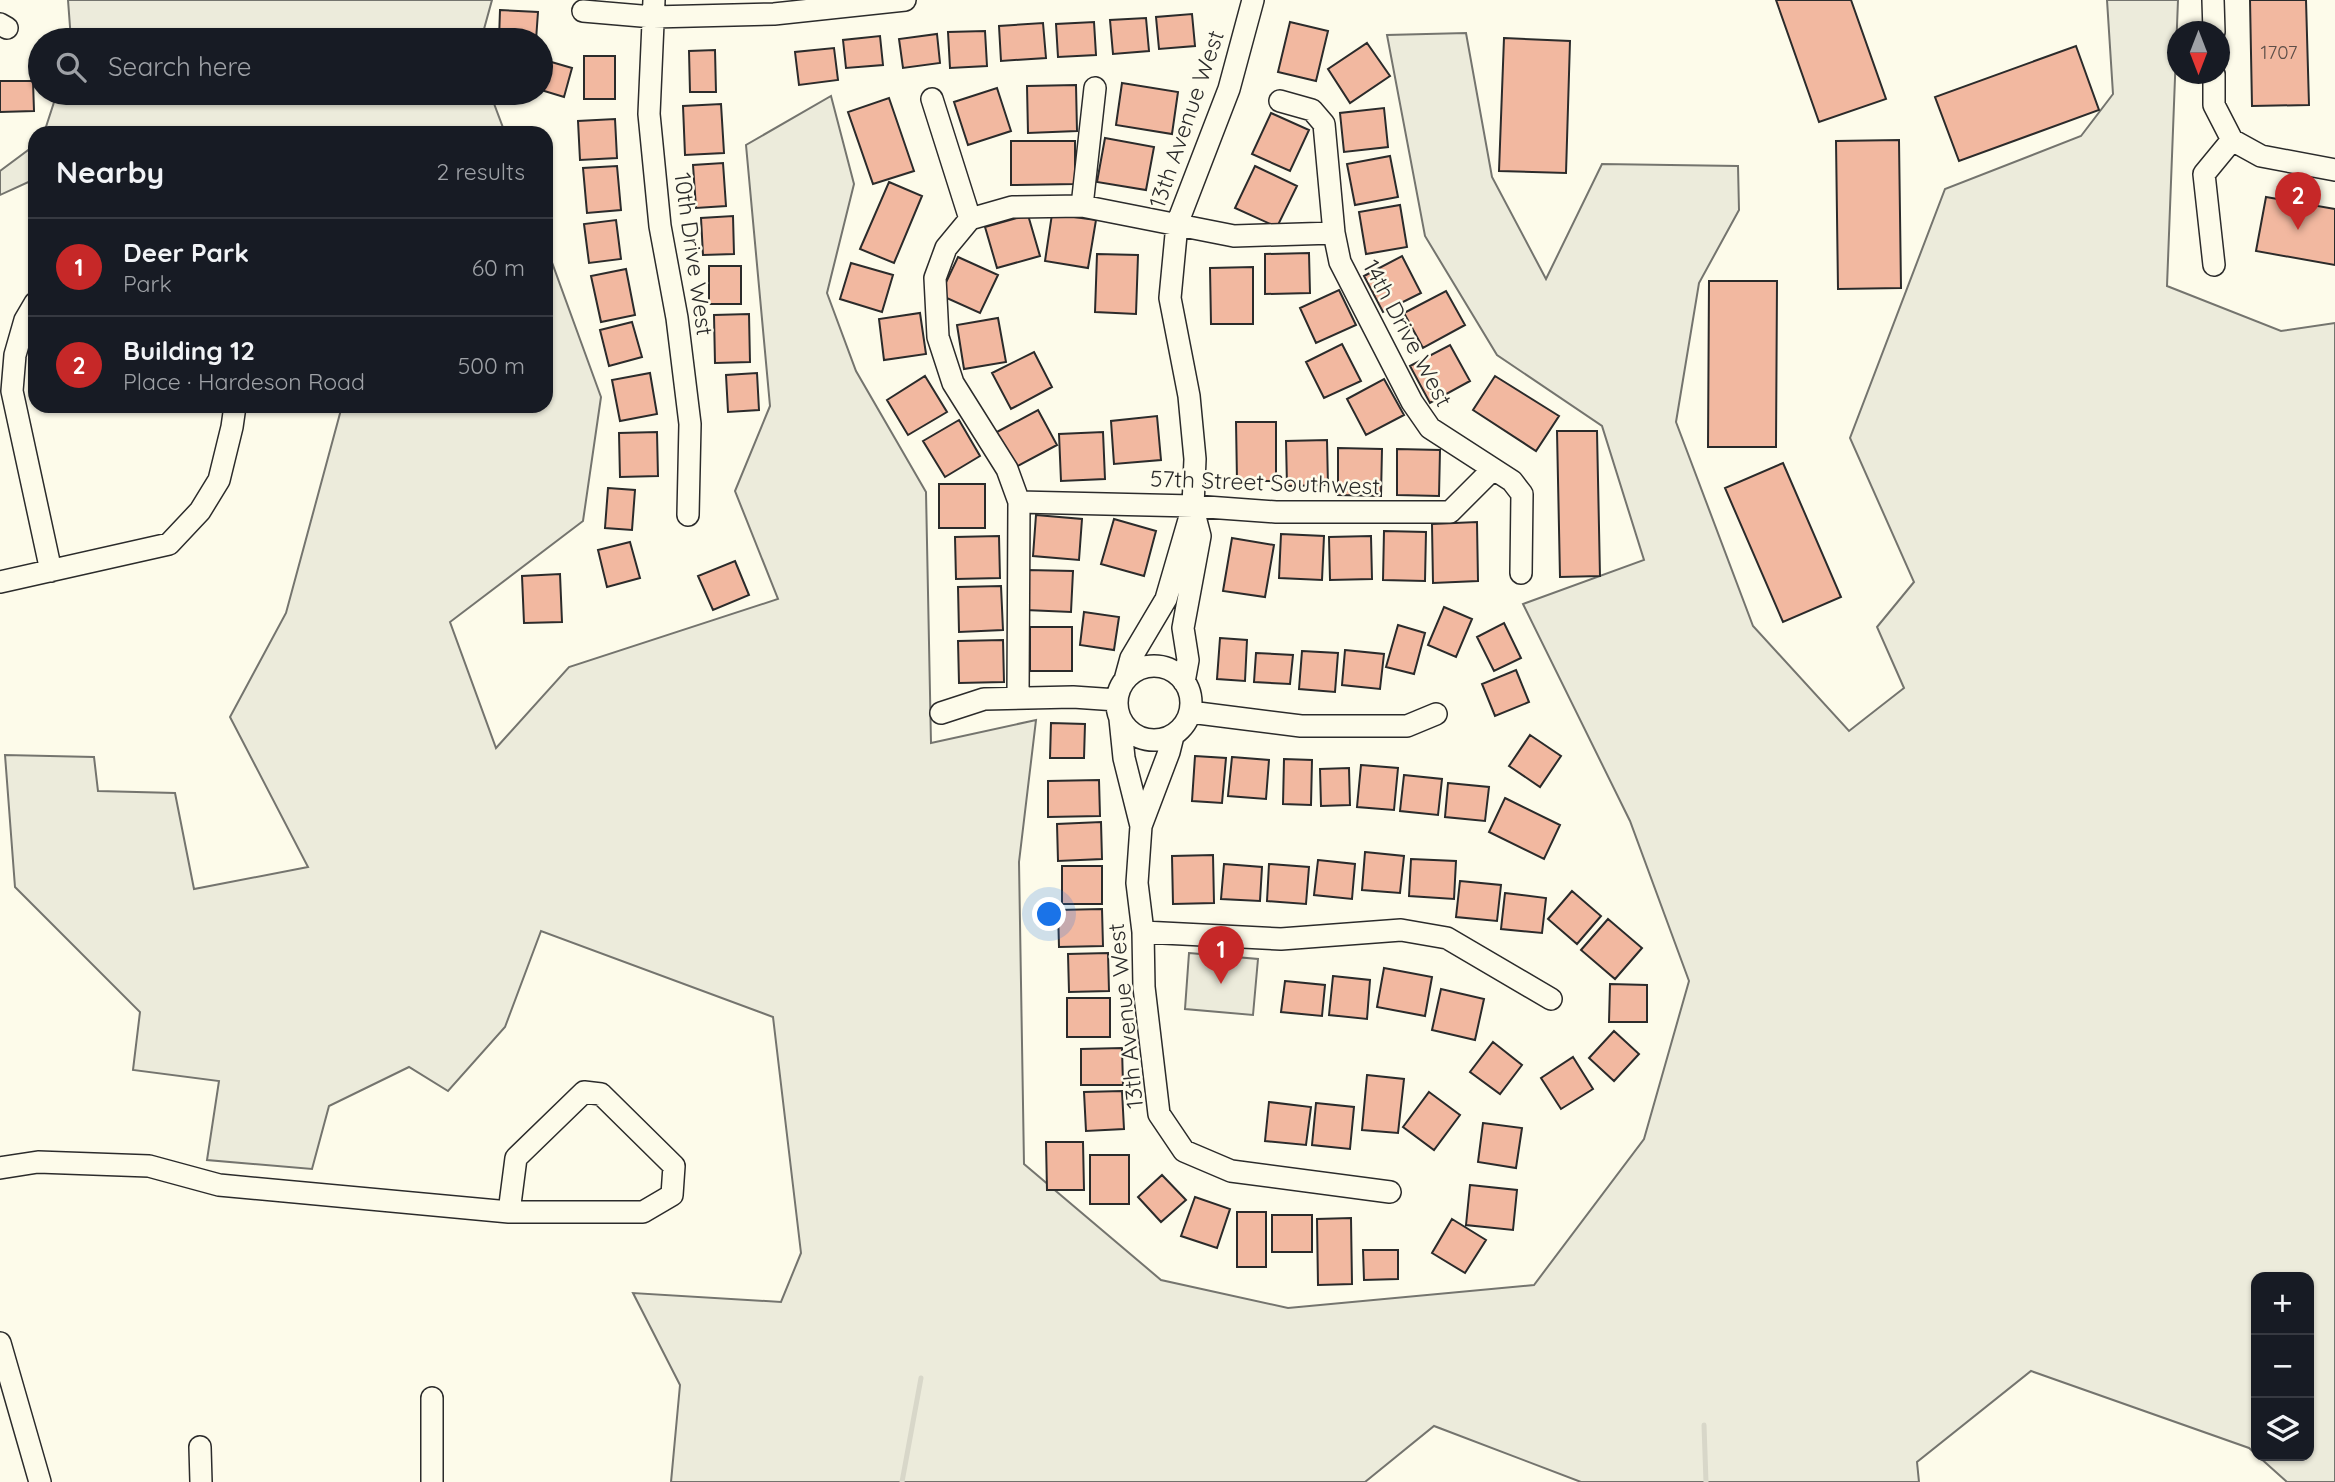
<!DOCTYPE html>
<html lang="en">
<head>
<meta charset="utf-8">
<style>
	:root { --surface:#171b24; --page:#242831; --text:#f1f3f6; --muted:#9ea1a6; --line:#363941; --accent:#c62828 }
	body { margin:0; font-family:Quicksand,sans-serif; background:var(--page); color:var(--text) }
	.controls { position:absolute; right:21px; bottom:21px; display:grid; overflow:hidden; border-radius:14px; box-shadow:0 2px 5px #0004 }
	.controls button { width:63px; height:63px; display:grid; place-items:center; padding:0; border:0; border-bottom:2px solid var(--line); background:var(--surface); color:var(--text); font:35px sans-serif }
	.compass { position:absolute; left:2167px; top:21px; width:63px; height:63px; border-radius:50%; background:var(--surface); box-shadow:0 2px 5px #0004; rotate:180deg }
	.you { position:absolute; left:1050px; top:915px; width:24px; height:24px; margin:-18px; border:5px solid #fff; border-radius:50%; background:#1a73e8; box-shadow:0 0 0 10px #1a73e833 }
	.badge { display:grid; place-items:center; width:46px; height:46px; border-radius:50%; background:var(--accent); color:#fff; font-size:23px; font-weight:700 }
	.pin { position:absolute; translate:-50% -58px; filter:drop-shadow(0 2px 4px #0008) }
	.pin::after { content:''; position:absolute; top:37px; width:24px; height:21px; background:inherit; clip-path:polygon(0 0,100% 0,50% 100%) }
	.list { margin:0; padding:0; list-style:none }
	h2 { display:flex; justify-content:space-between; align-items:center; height:91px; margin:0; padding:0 28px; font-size:30px }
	h2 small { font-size:23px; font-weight:400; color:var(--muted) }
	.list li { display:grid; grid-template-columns:46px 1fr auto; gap:21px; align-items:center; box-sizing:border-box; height:98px; padding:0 28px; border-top:2px solid var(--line) }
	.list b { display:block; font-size:26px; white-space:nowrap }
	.list p { margin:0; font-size:23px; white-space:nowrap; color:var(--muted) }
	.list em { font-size:23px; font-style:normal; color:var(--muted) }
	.icon { flex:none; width:38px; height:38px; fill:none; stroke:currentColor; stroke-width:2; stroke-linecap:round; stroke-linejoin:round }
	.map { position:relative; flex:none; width:2335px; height:1482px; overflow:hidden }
	.search { position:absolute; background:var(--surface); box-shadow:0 2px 5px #0004; left:28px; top:28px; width:525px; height:77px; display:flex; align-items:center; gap:18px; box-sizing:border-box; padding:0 24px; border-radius:38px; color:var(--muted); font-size:26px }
	.panel { position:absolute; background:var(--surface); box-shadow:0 2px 5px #0004; left:28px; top:126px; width:525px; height:287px; border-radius:21px }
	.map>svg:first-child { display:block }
	.green { fill:#ecebdb; stroke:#74746e; stroke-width:2 }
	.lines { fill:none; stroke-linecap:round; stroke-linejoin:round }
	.stream { stroke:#d8d7c9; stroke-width:5 }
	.building { fill:#f2b8a0; stroke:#2b2b2b; stroke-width:2 }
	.minor-casing { stroke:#2b2b2b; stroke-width:24 }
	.minor { stroke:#fdfbea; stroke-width:21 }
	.labels { text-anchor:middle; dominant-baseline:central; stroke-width:5; stroke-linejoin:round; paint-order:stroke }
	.number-label { font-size:19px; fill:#5d4e48 }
	.street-label { font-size:23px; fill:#2b2b2b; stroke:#fdfbea }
</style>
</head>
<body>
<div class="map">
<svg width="2335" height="1482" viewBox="0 0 2335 1482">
	<rect width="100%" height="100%" fill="#fdfbea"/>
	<path class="green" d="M68,0H492L481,40H71Z
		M2107,0H2178L2167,286L2281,331L2335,323V1482H2287L2258,1456H2309V1277H2256V1454L2249,1448L2031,1371L1917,1462L1919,1482H1581L1434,1426L1365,1482H671L680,1385L633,1293L781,1302L801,1253L773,1017L541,931L505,1027L448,1091L409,1067L329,1106L312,1169L207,1160L219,1081L133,1070L140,1012L15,887L5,755L94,757L98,791L175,793L194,889L308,867L230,717L286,613L342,406H546V246L601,397L583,521L450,622L496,748L569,667L778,599L735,491L770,406L746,145L831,96L854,184L827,293L856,371L926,492L931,743L1036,720L1019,862L1024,1164L1161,1280L1288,1308L1534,1285L1644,1139L1689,981L1630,821L1523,604L1644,560L1602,426L1497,355L1425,236L1387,35L1466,33L1492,177L1546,279L1602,164L1738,166L1739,210L1699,283L1676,422L1753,626L1849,731L1904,688L1877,627L1914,582L1850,438L1945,189L2081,136L2113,94Z
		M57,93H490L505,133H44Z
		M35,145V179L0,195V171Z
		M1189,953L1258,959L1253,1015L1185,1009Z"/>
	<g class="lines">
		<path class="stream" d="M1704,1425L1706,1482
			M902,1482L921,1378"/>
	</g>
	<path class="building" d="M1776,0H1851L1886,99L1819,122Z
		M2250,0H2306L2309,105L2252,106Z
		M500,10L538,12L536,40H499Z
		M1192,14L1195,46L1159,49L1156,17Z
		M1146,18L1149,51L1113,54L1110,20Z
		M1094,22L1096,55L1058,57L1056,24Z
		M1290,22L1328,31L1316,81L1278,72Z
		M1043,23L1046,58L1001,61L999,26Z
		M985,31L987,66L950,68L948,32Z
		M937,34L940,63L903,68L899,39Z
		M880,36L883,65L846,68L843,40Z
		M1504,38L1570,41L1566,173L1499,171Z
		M1367,43L1390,76L1350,103L1328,69Z
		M2076,46L2099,110L1959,161L1935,97Z
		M834,48L838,80L799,85L795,52Z
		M715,50L716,92H690L689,51Z
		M584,56H615V99H584Z
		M541,59L572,68L564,97L541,90Z
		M0,81H33L34,111L0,112Z
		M1122,83L1178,92L1172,134L1116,125Z
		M1076,85L1077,131L1028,133L1027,86Z
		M997,88L1011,131L968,145L954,102Z
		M889,98L914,171L873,184L848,112Z
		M721,104L724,153L685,155L683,106Z
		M1384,108L1388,147L1344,152L1340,113Z
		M1271,113L1309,130L1290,171L1252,154Z
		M615,119L617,158L580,160L578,121Z
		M1105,138L1154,147L1146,190L1097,182Z
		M1899,140L1901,288L1838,289L1836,141Z
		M1011,141H1075V184L1011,185Z
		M1390,156L1398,197L1355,205L1347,164Z
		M723,163L726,206L696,208L693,165Z
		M617,166L621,210L587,213L583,168Z
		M1255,166L1297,186L1277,227L1235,208Z
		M889,182L922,196L894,263L860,249Z
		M2266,197L2335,209V265L2256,251Z
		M1400,205L1407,247L1366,254L1359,212Z
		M1052,214L1096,220L1088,268L1045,261Z
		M1028,215L1040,256L997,268L985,227Z
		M733,216L734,254L703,255L701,218Z
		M616,220L621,259L589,263L584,224Z
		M1309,253L1310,293L1265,294V254Z
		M1097,254L1138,255L1136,314L1095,312Z
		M1402,256L1421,293L1383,312L1364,276Z
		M958,257L998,275L980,313L940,295Z
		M851,263L893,275L882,312L840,299Z
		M709,266H741V304H709Z
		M1253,267V324H1211L1210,268Z
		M626,269L635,315L601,322L591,276Z
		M1709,281H1777L1776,447H1708Z
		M1339,290L1356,325L1316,343L1300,308Z
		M1446,291L1465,325L1423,348L1404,313Z
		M920,313L926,354L884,360L879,319Z
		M749,314L750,362L715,363L714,315Z
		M998,318L1006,362L964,369L957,325Z
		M632,322L642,357L609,366L600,330Z
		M1342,344L1361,381L1324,398L1306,362Z
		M1450,345L1470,381L1430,403L1410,366Z
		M1034,352L1052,387L1011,409L992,373Z
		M650,373L657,414L620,421L612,380Z
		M757,373L759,410L728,412L726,375Z
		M925,376L947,412L908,435L887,400Z
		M1495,376L1559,416L1536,451L1473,410Z
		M1384,379L1404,415L1366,435L1347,399Z
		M1038,410L1057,445L1014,468L995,433Z
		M1157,416L1161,460L1114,464L1111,421Z
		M959,420L980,456L945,477L923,441Z
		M1236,422H1276V481H1237Z
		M1557,431H1597L1600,576L1560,577Z
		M657,432L658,476L620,477L619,433Z
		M1103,432L1105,479L1061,481L1059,434Z
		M1327,440L1328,485L1287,486L1286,441Z
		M1338,448L1382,449L1381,496L1338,495Z
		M1397,449L1440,450L1439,496L1397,495Z
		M1783,463L1841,597L1783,622L1725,488Z
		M939,484H985V528H939Z
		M608,488L635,490L632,530L605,528Z
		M1036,515L1082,519L1079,560L1033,556Z
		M1114,519L1156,531L1144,576L1101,564Z
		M1477,522L1478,581L1433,583L1432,524Z
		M1384,531L1426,532L1425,581L1383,580Z
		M1281,534L1324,536L1322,580L1279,578Z
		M999,536L1000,578L956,579L955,537Z
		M1371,536L1372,579L1330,580L1329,537Z
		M1232,538L1274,545L1265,597L1223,591Z
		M630,542L640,578L607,587L598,550Z
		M735,561L749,595L713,610L698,576Z
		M1027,570L1073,571L1071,612L1026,610Z
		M560,574L562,622L524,623L522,576Z
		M1001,586L1003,630L959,632L958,587Z
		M1444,607L1472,619L1456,657L1428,645Z
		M1084,612L1119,617L1114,650L1080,645Z
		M1504,623L1521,658L1494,671L1477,637Z
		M1398,625L1425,633L1414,674L1386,667Z
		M1030,627H1072V671H1030Z
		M1220,638L1247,640L1245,681L1217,679Z
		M1003,640L1004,682L959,683L958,641Z
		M1345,650L1384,654L1380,689L1342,685Z
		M1302,651L1338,653L1335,692L1299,689Z
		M1256,653L1293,655L1290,684L1254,682Z
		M1516,670L1529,702L1495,716L1482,684Z
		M1051,723L1085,724L1084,758H1050Z
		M1530,735L1561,756L1540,787L1509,766Z
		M1195,756L1226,758L1222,803L1192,801Z
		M1232,757L1269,760L1266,799L1228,796Z
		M1284,759L1312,760L1311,805L1283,804Z
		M1361,765L1398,768L1394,810L1357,807Z
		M1349,768L1350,805L1321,806L1320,769Z
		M1404,775L1442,779L1438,815L1400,811Z
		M1099,780L1100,816L1048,817V781Z
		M1448,783L1489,787L1485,821L1445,817Z
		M1505,798L1560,825L1544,859L1489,832Z
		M1101,822L1102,859L1058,861L1057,824Z
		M1365,852L1404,856L1400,893L1362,890Z
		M1213,855L1214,903L1173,904L1172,856Z
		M1411,859L1456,861L1454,899L1409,896Z
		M1318,860L1355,864L1352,899L1314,895Z
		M1224,864L1262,867L1260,901L1221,899Z
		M1269,864L1309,867L1306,904L1267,901Z
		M1062,866H1102V904H1062Z
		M1460,881L1501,885L1497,921L1456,917Z
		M1572,891L1601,916L1577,944L1548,919Z
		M1505,893L1546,898L1542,933L1501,929Z
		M1102,909L1103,946L1059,947L1058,910Z
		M1608,919L1642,948L1615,979L1581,950Z
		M1108,953L1109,991L1069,992L1068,954Z
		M1384,968L1432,977L1425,1016L1377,1007Z
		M1333,976L1370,980L1367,1019L1329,1015Z
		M1285,981L1325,985L1322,1016L1281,1012Z
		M1610,984L1647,985V1022H1609Z
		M1441,989L1484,999L1475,1040L1432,1030Z
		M1067,998H1110V1037H1067Z
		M1614,1031L1639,1054L1614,1081L1589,1058Z
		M1493,1042L1522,1065L1500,1094L1470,1072Z
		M1122,1048L1123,1085H1081V1049Z
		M1573,1057L1593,1089L1561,1109L1541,1078Z
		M1367,1075L1404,1079L1398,1133L1362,1130Z
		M1122,1091L1124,1129L1086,1131L1084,1092Z
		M1429,1092L1460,1115L1434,1150L1403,1127Z
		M1269,1102L1311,1107L1306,1145L1265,1141Z
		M1316,1103L1354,1107L1350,1149L1312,1145Z
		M1483,1123L1522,1128L1516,1168L1478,1162Z
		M1046,1142H1083L1084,1190H1047Z
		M1090,1155H1129V1204H1090Z
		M1162,1175L1186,1200L1161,1222L1138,1197Z
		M1470,1185L1517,1190L1513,1230L1466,1225Z
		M1195,1197L1230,1209L1217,1248L1181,1236Z
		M1237,1212H1266V1267H1237Z
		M1272,1215H1312V1252H1272Z
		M1351,1218L1352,1284L1318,1285L1317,1219Z
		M1452,1219L1486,1240L1465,1273L1432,1253Z
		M1363,1250H1398V1279L1364,1280Z"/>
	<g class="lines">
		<g class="minor-casing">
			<path id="minor" d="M654,0L649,114L660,226L677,318L690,424L688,515
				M2213,0L2214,32
				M583,11L653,17L774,14L905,0
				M0,24L7,28
				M2214,74V105L2232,140L2261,156L2335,170
				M932,99L970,219L946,248L935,278L938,337L953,383L1007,469L1019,502L1018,697
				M1280,101L1312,110L1324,124L1334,233L1340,262L1412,402L1430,428L1512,481L1522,494L1521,573
				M1082,206L1095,88
				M970,219L1012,207L1082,206L1234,236L1334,233
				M2214,265L2204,174L2232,140
				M35,303L25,320L15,355L12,391L51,571
				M1019,502L1193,506L1276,512H1450L1492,470
				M0,582L169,544L200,511L219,480L232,427L235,406
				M1117 703a37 37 0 1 1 74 0a37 37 0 1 1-74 0Z
				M1125,680L1131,658L1166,599L1193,506L1195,459L1189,396L1170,298L1177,224L1229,89L1253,0
				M1184,682L1188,660L1183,628L1200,536L1193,509
				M1190,712L1301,726H1407L1436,714
				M941,713L984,699L1073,697L1117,700
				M1120,719L1124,758L1141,826
				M1173,736L1169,752L1141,826L1137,883L1143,932L1144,987L1159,1114L1184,1151L1231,1171L1390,1192
				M1143,932L1281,939L1401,930L1447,938L1551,999
				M0,1168L38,1162L149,1166L219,1185L509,1212H643L672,1195L674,1166L601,1094L584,1092L516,1158L509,1212
				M0,1343L40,1482
				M200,1447L201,1482
				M432,1482V1398"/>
		</g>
		<use href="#minor" class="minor"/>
	</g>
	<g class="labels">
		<g class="number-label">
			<text x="2279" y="52">1707</text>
		</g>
		<g class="street-label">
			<text transform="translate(1186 119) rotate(-71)">13th Avenue West</text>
			<text transform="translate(694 254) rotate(82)">10th Drive West</text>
			<text transform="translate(1408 333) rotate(62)">14th Drive West</text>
			<text transform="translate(1265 482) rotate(2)">57th Street Southwest</text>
			<text transform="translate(1125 1016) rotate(-96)">13th Avenue West</text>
		</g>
	</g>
</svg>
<div class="controls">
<button>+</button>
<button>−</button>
<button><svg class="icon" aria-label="layers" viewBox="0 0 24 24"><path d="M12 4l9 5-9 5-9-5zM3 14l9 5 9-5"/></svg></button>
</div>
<svg class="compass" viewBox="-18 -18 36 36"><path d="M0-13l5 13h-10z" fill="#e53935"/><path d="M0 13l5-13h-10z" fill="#9ea1a6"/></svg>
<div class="you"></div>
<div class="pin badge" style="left:1221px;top:984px">1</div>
<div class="pin badge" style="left:2298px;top:230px">2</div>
<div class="search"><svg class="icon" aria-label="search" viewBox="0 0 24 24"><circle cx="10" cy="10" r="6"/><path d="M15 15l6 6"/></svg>Search here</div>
<section class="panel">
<h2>Nearby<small>2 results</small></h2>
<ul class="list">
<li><span class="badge">1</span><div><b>Deer Park</b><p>Park</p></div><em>60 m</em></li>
<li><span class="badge">2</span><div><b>Building 12</b><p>Place · Hardeson Road</p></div><em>500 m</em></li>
</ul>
</section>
</div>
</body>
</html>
